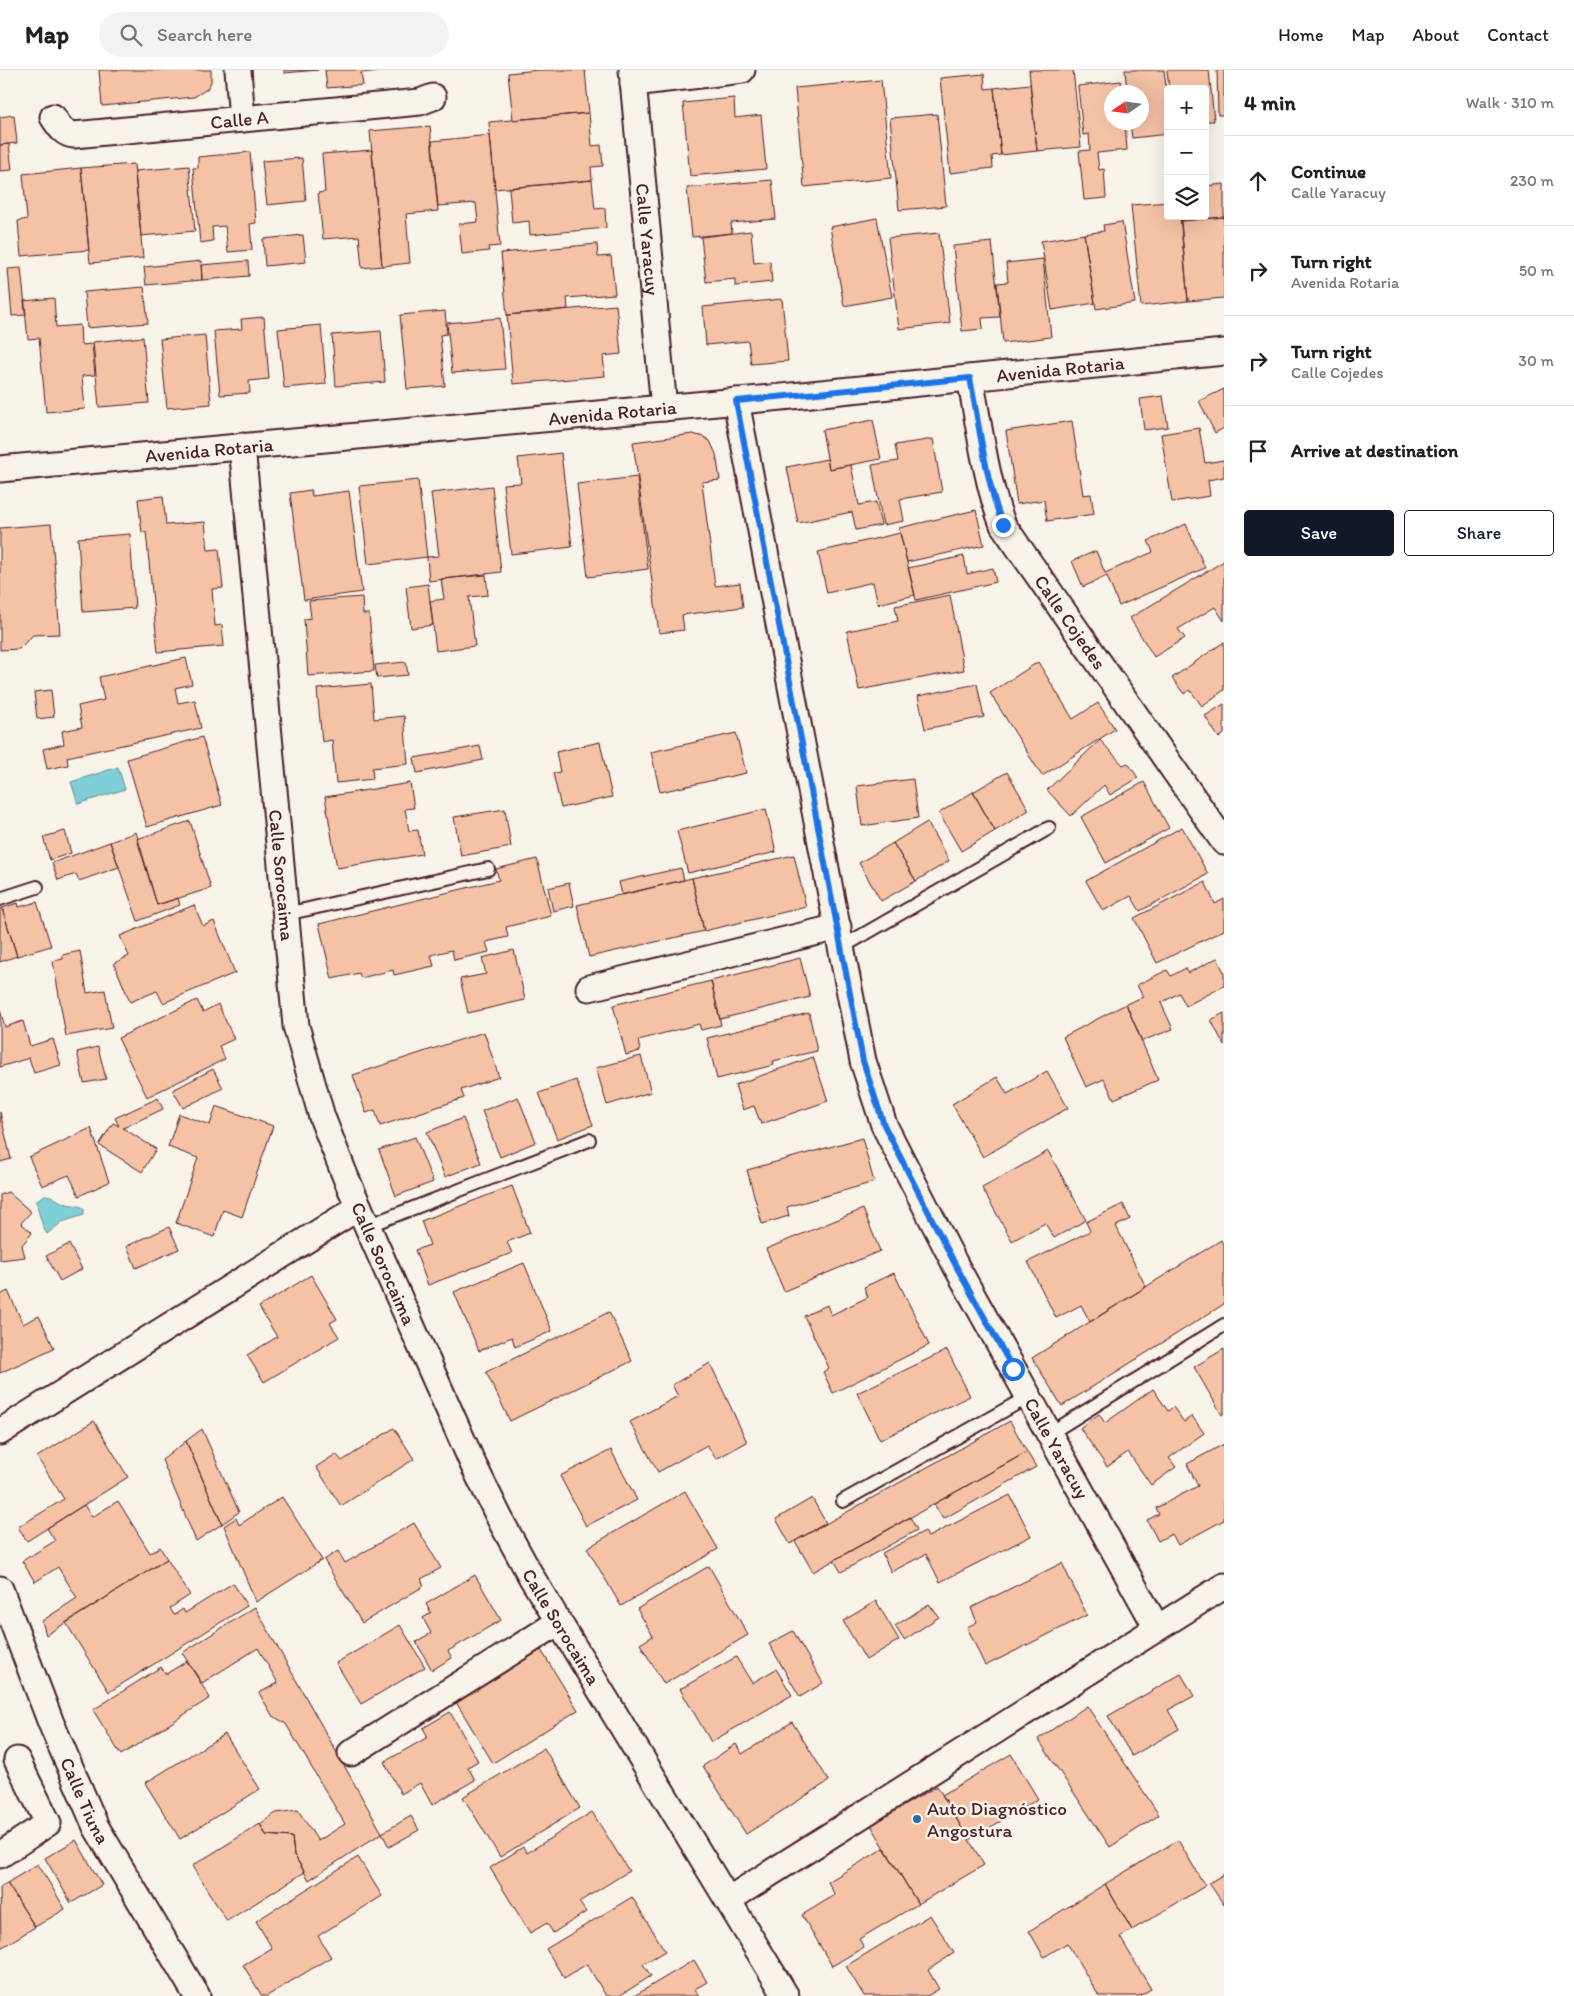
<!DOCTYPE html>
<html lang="en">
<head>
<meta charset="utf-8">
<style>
	:root { --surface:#fff; --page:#f2f2f2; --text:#202124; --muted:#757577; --line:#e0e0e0; --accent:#111827 }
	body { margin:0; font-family:Itim,sans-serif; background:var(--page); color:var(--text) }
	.controls { position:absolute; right:15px; top:15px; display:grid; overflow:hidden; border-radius:5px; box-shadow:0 5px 20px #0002 }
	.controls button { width:45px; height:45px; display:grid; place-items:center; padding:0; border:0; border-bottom:1px solid var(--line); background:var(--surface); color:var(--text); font:25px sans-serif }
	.compass { position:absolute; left:1104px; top:15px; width:45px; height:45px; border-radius:50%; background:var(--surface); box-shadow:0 5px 20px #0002; rotate:257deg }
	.stop { position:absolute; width:15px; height:15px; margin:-11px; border:4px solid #1a73e8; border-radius:50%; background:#fff }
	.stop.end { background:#1a73e8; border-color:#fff; box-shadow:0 1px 5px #0008 }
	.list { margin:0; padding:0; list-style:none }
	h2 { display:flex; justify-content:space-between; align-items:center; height:65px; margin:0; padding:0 20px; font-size:21px }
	h2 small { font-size:16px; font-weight:400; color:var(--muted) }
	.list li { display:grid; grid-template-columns:32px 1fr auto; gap:15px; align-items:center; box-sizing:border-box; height:90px; padding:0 20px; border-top:1px solid var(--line) }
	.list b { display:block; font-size:19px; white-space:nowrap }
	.list p { margin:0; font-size:16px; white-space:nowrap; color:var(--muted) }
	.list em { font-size:16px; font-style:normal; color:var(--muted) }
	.actions { display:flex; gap:10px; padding:15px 20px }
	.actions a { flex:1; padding:11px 0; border:1px solid var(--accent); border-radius:5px; text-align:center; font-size:18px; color:var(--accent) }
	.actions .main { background:var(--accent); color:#fff }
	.icon { flex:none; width:28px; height:28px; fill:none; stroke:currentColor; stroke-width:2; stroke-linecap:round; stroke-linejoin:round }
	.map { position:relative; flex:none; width:1224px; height:1926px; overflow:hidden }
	header { display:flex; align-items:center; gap:30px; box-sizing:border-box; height:70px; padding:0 25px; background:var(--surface); border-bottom:1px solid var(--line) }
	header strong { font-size:24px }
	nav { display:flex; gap:28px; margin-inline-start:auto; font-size:18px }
	.search { width:350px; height:45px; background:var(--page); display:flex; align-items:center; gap:12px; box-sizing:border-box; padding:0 18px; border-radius:28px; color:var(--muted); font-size:19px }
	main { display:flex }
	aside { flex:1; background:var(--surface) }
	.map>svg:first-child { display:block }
	.water { fill:#7ecfd6; stroke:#698992 }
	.building { fill:#f5c2a5; stroke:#4a1f2b }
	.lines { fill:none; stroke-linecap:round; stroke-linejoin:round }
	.lane-casing { stroke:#4a1f2b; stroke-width:16 }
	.street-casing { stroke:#4a1f2b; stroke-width:29 }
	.lane { stroke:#f7f3e8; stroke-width:12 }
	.street { stroke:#f7f3e8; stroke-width:25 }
	.route { stroke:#1a73e8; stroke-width:6 }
	.poi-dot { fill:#1f6fb2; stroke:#f7f3e8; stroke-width:2 }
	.labels { text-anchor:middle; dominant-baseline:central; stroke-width:5; stroke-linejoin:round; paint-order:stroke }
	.street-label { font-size:19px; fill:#4a1f2b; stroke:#f7f3e8 }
	.poi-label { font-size:19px; fill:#4a1f2b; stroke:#f7f3e8; text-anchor:start }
</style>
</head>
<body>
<header>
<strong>Map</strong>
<div class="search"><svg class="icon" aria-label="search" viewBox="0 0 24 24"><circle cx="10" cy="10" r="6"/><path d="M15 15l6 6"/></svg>Search here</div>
<nav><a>Home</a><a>Map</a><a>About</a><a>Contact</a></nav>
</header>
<main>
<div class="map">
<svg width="1224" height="1926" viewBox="0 0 1224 1926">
	<rect width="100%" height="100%" fill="#f7f3e8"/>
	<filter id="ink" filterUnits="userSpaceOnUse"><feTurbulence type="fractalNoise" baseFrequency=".02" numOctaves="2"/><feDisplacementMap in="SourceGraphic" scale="10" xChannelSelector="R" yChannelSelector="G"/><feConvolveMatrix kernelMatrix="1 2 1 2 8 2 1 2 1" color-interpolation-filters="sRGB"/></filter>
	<g filter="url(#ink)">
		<path class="water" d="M118,697L125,719L78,734L71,712Z
			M45,1125C53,1125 57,1131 64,1133C71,1136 79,1134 84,1139V1145L62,1152L47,1164C43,1159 36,1136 37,1130Z"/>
		<path class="building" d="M99,0H211V12L207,19L194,27L102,36Z
			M284,0H318L284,3Z
			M325,0H380V1L361,3L363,15L327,18Z
			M538,0H585L589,43L513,50L508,3Z
			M1029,0H1073L1081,77L1037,81Z
			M1125,0H1164L1168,36V64L1132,68L1130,52H1142V22H1127Z
			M1167,0H1209L1214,51H1205V19H1169Z
			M1217,0H1224V45H1218Z
			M984,4L985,19L994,18L1001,85L992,86L993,98L950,103L940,8Z
			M881,10L891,108L804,117L795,18Z
			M1121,11L1122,22H1112V52H1125L1127,80L1097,83L1099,100L1104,99L1106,128L1084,130L1079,81L1090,80L1089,64L1083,65L1078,16Z
			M1030,14L1037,81L1001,85L994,18Z
			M734,28L735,48L761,45L766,99L690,106L683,33Z
			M589,43L592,76L601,75L603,96L591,97L592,110L495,119L489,52Z
			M937,44L946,136L899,140L890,48Z
			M14,45L17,73L0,75V47Z
			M430,56L438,141L406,144L410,193L382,196L370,61Z
			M490,65L500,176L488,177L489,181L462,184L459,154L478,152L476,133L438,136L432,71Z
			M9,74L12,100L0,101V75Z
			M372,80L382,196L362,198L359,166L323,169L318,123L325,122L322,84Z
			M250,82L256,153L250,154L252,180L228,182L225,156L212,157L213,171L200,173L193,98H198V87Z
			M302,88L306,131L267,135L262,91Z
			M134,94L143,188L90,193L81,98Z
			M189,96L195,161L141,166L135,101Z
			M81,98L89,180L21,186L18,151L27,149L23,104Z
			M592,110L595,139L605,138L606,158L530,165L529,151L512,153L509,118Z
			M772,110L776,149L731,153L732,163L692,167L687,118Z
			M1224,114V147L1181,151L1180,146H1205V116Z
			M1168,132V146H1180L1188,231L1141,236L1131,135Z
			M1224,147V228L1188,231L1181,151Z
			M877,148L892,227L844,236L830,157Z
			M1122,152L1135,233L1096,239L1084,164L1104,161L1103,155Z
			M751,161L754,193L770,191L772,212L735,216V209L706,212L701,167Z
			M939,163L950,253L899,259L888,168Z
			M1084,164L1095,233L1052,240L1041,171Z
			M303,165L306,192L265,196L263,169Z
			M992,172L1000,247L982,248L983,259L962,261L953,176Z
			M597,174L598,187L611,186L615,224L567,228L568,239L507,245L501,183Z
			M1043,189L1051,267L1003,273L997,213L1008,212L1006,193Z
			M201,191L202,210L146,215L144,197Z
			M248,191L249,206L202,210L201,195Z
			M21,198L26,245L12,246L8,199Z
			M144,217L148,253L87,258L84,222Z
			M54,228L56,257L80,255L81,275L92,274L95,305L82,306L85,339L46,342L39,268L28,269L24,231Z
			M782,229L788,291L751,294L748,271L706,275L703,237Z
			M616,235L621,284L603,286L605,306L513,314L507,245Z
			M445,241L447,264L440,265L445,316L407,319L400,245Z
			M264,247L269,309L249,311L250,323L220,325L214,261L242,259L241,249Z
			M500,248L505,299L452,303L447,253Z
			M321,255L326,314L284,318L278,259Z
			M381,261L385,312L336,316L332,265Z
			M205,265L211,334L167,338L160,269Z
			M143,267L149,333L99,337L93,272Z
			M1224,319V358L1215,363L1199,331Z
			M1163,326L1168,357L1144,360L1140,329Z
			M873,350L881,389L829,399L822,360Z
			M1072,351L1083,425L1091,424L1094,444L1047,451L1044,430L1017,434L1006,361Z
			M1199,358L1205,393L1224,390V407L1208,410L1210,426L1172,432L1161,364Z
			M693,364L704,367L710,371L716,384L720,410L702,412L715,516L740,513L743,537L682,545L684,560L659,563L633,372Z
			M933,369L942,422L900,429L904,451L883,455L872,395L898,391L895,375Z
			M561,383L572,477L511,484L503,414L521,413L518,388Z
			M827,389L829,399L851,395L859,435L876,432L881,455L856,460L852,442L798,453L787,397Z
			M637,407L648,499L588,507L577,414Z
			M418,410L427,487L368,494L359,416Z
			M492,416L501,502L429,511L427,487L439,486L431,423Z
			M311,420L312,426L349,421L362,522L304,530L290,423Z
			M163,426L166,455L205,452L208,480L219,479L223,518L212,519L215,556L222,555L224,576L158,582L146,462L142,463L138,429Z
			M976,440L984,475L907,492L899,458Z
			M51,454L60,564L33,565L19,579L0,580V458Z
			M1186,454L1205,498L1119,536L1107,506L1083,517L1072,491L1096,481L1105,503L1153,482L1148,471Z
			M900,463L915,525L878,534L873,512L827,523L818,482Z
			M130,464L135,538L83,542L78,468Z
			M964,486L967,504L993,498L996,512L916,530L908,498Z
			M1224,491V551L1215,537L1178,559L1185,568L1154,587L1130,548Z
			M486,505L488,525L469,527L475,576L436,581L430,531L444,529L441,509Z
			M428,514L433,555L411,558L406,517Z
			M950,525L964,600L859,620L847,561L898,551L895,536Z
			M362,527L363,544H369L374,601L308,606L304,549L311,548L309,531Z
			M1224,572V620L1202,636L1190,620L1184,624L1172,608Z
			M186,588L192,614L175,618L178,633L195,630L201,658L67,687L68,695L47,699L43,679L64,674L62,661L82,657L78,636L104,630L99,607Z
			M406,592L408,605L377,608L375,595Z
			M1038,592L1073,649L1098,633L1115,659L1042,706L990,623Z
			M371,614L374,649L404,646L408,694L372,698L373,709L336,713L332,670L322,672L317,619Z
			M977,614L984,647L925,659L918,626Z
			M51,620L54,647L37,649L34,622Z
			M1224,634V664L1219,668L1205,646Z
			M736,663L746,703L660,722L651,682Z
			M202,667L222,735L147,757L127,689Z
			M1100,670L1123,695L1128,693L1138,708L1110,725L1104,715L1071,746L1047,720Z
			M600,672L612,727L561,738L553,703L560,702L556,682Z
			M480,676L483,690L417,703L414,688Z
			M1007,702L1029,740L995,761L973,722Z
			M913,709L918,748L862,756L857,716Z
			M1144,712L1169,758L1106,793L1081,747Z
			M410,713L414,738L405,739L409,761L418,760L422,784L337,798L325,727Z
			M973,722L995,761L961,781L939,743Z
			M505,739L511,777L461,786L454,747Z
			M766,739L776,782L688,803L677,761Z
			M190,751L211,818L157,835L137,769Z
			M927,752L949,791L916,811L893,773Z
			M1182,757L1208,804L1140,841L1131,826L1103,841L1086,811Z
			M65,761L71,783L50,790L43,767Z
			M136,762L157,835L178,828L180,835L138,851L110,772Z
			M110,772L119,797L79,811L76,804L58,810L52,793Z
			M893,773L916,811L881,831L859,793Z
			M794,785L806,837L704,861L692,808Z
			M537,789L551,846L506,857L508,867L486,872L489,882L454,890L452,880L431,885L434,896L394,905L393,900L361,908L359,903L332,909L319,854L499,810L496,799Z
			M681,798L684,810L622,825L619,812Z
			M692,808L704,861L589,887L577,835Z
			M1205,812L1215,834L1224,829V860L1157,893L1134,848Z
			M569,813L574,836L553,841L548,818Z
			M37,832L51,876L17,886L2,838L18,833L19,837Z
			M194,835L203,856L214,851L235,903L163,933L157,921L130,932L114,893L129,886L120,866Z
			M2,838L17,886L0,892V839Z
			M514,880L525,930L468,943L460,909L486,904L482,888Z
			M80,881L87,923L105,920L112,958L66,966L53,891L63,889L62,885Z
			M800,888L810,927L720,949L711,911Z
			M1217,888L1224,902V916L1186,936L1179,923L1161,933L1173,959L1142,971L1126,934L1143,927L1137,915L1167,900L1171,906L1186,898L1188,903Z
			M711,911L721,955L701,960L699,954L638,970L640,981L626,985L613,935Z
			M197,930L203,942L218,934L234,969L219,976L225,989L147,1027L118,968Z
			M1126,934L1158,1010L1114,1029L1104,1009L1086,1017L1063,967Z
			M0,940L5,957L23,951L30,976L53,969L61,995L34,1003L29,988L0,997Z
			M809,943L817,981L773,991L774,995L717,1009L707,968Z
			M1224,943V975L1211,950Z
			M484,962L499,1007L461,1020L464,1028L380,1056L375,1040L366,1043L353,1005Z
			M98,977L106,1009L84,1013L77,982Z
			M641,986L651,1022L607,1035L596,998Z
			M813,987L828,1031L761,1054L754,1036L743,1040L735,1015Z
			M213,999L223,1018L183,1038L173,1020Z
			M1047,1001L1068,1038L983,1087L952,1034L997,1007L1007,1024Z
			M576,1010L593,1055L557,1069L539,1023Z
			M518,1027L536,1072L500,1087L482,1041Z
			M158,1028L163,1039L123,1058L156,1079L142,1102L99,1075L113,1053L119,1056L115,1048Z
			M216,1036L273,1056L242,1147L223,1140L214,1167L176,1153L198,1088L168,1077L179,1044L210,1055Z
			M0,1042L11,1089L0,1092Z
			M463,1048L481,1093L445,1107L427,1062Z
			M91,1058L109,1112L79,1126L69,1105L42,1116L29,1087Z
			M415,1067L433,1112L396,1126L379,1080Z
			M862,1068L874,1112L787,1137L789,1146L762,1154L747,1100Z
			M1048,1081L1086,1150L1054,1168L1045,1153L1012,1171L982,1118Z
			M512,1116L530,1163L507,1172L512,1183L428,1215L415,1180L430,1175L421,1151Z
			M8,1122L31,1142L21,1153L32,1163L22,1175L25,1187L0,1190V1125Z
			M1123,1134L1130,1149L1116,1156L1146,1217L1090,1252L1081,1235L1056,1248L1028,1192L1090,1161L1086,1152Z
			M863,1139L880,1181L784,1221L766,1179Z
			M169,1157L179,1179L136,1198L127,1176Z
			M1221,1170L1224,1176V1234L1062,1336L1032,1288Z
			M69,1174L82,1199L60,1211L46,1186Z
			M524,1193L552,1261L515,1277L512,1267L479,1281L454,1222Z
			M894,1203L929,1275L833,1323L823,1302L829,1298L804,1246L827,1235L831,1245L868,1227L864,1217Z
			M311,1205L337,1249L330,1253L339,1267L264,1312L247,1285L277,1267L259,1237Z
			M8,1221L23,1254L39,1246L54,1278L0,1303V1225Z
			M609,1242L632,1291L510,1351L486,1302Z
			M1224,1279V1343L1222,1345L1194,1297Z
			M947,1280L970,1326L880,1370L857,1323Z
			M710,1293L747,1372L716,1389L707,1375L658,1402L630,1352L678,1326L672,1315Z
			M1153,1319L1168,1341L1173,1337L1184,1352L1192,1346L1204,1363L1169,1388L1176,1397L1151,1415L1128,1382L1107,1397L1080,1358L1099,1344L1105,1353Z
			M94,1351L128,1407L27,1471L18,1457L64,1429L37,1387Z
			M1010,1351L1027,1382L813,1502L795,1471Z
			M394,1358L414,1389L341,1436L316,1397L336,1384L342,1391Z
			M202,1359L239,1442L222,1454L186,1371Z
			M186,1371L222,1454L196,1471L162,1390Z
			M1224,1374V1450L1178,1475L1172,1464L1158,1471L1147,1450L1159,1444L1156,1438L1198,1416L1187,1394Z
			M611,1380L637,1430L586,1456L560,1406Z
			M1027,1382L1036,1397L943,1449L934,1434Z
			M685,1421L718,1479L621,1536L587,1478Z
			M1010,1425L1031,1466L940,1512L926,1484L891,1502L882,1483L925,1461L928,1467Z
			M282,1427L322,1490L256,1532L224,1456L236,1448L239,1455Z
			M812,1428L826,1453L790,1474L776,1449Z
			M118,1431L150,1483L160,1477L167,1489L46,1565L42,1551L77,1528L58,1497L35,1512L22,1491L55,1471L47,1458L84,1435L92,1447Z
			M910,1447L917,1460L841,1502L834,1490Z
			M414,1453L441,1498L421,1509L424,1516L362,1553L324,1490L338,1481L345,1493Z
			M167,1489L190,1525L170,1538L174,1545L183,1539L185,1543L233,1513L247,1536L109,1622L66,1553Z
			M1062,1493L1087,1545L985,1596L967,1557L977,1552L971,1538Z
			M709,1496L748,1565L664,1614L640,1574L653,1566L637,1539Z
			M475,1505L501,1550L448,1581L452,1588L432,1600L416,1572L431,1563L423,1548L431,1543L426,1534Z
			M876,1531L899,1570L866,1590L843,1551Z
			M929,1534L939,1547L904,1570L895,1556Z
			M255,1537L382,1763L309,1810L294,1785L292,1767L266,1765L260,1754L276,1743L298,1740L318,1771L345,1754L286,1654L272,1645L259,1623L278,1613L258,1578L202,1613L182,1583Z
			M400,1555L425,1597L361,1634L336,1593Z
			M793,1561L823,1613L800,1627L769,1574Z
			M541,1580L578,1640L493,1693L456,1632Z
			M736,1587L752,1613L776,1599L792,1625L711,1672L680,1619Z
			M187,1591L210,1628L121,1685L93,1640L161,1597L166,1604Z
			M1181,1604L1194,1626L1168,1640L1179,1659L1132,1686L1108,1646Z
			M1087,1636L1159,1745L1110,1777L1038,1669Z
			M450,1642L478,1691L468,1697L475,1710L432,1735L420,1713L401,1724L384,1692L428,1667L423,1658Z
			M792,1652L829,1711L746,1764L703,1696L736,1674L742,1684Z
			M225,1664L260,1719L180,1769L145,1713Z
			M544,1678L580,1738L500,1787L463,1727Z
			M1011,1684L1038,1729L969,1770L942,1725Z
			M937,1716L984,1795L918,1834L871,1755Z
			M592,1742L629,1801L579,1832L586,1842L553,1863L547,1853L530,1863L490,1798L523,1777L527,1783Z
			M411,1746L419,1760L389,1777L382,1763Z
			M260,1754L266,1765L292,1767L294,1785L305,1802L227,1851L192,1796Z
			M76,1770L102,1815L71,1833L45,1788Z
			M1178,1770L1205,1816L1132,1860L1105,1814Z
			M884,1778L918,1834L859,1869L864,1877L832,1896L802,1845L835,1825L828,1812Z
			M358,1787L382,1826L318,1866L331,1887L267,1926H262L243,1895L272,1878L256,1851Z
			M38,1794L65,1839L35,1857L7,1813Z
			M1224,1804V1835L1209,1813Z
			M7,1813L35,1857L1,1878L0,1817Z
			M1105,1814L1132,1860L1120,1867L1151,1919L1139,1926H1099L1067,1873L1044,1887L1029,1861Z
			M632,1827L665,1881L643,1894L651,1906L619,1926H606L587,1894L564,1908L546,1879Z
			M930,1845L954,1883L928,1900L939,1919L927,1926H864L846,1896Z
			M694,1890L707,1912L695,1919L699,1926H634Z"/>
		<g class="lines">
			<g class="lane-casing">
				<path id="lane" d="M0,829L37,817
					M286,844L488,799
					M842,877L1049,758
					M367,1156L589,1070
					M1049,1364L1224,1255
					M843,1431L1028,1327"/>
			</g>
			<g class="street-casing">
				<g id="street">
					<path d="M238,0L242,49"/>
					<path id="s1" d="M632,0L664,338"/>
					<path d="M633,13L742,0"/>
					<path id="s2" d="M53,47C59,56 63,64 74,65L420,32L433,27"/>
					<path id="s3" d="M970,308C979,354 986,412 1003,455L1224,772"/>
					<path id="s4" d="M736,331L863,991L884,1055L956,1196L1157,1558"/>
					<path id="s5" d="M242,376L296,956L322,1047L346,1108L473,1394L503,1455L532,1508L786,1926"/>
					<path id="s6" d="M0,399L782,327L1224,282"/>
					<path d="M589,918L838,857"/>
					<path d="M0,1362L359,1137"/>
					<path id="s7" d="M0,1519L51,1653L96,1757L197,1926"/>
					<path d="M351,1683L559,1552"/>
					<path d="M0,1785L48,1753L17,1690"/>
					<path d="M728,1830L1224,1516"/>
				</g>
			</g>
			<use href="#lane" class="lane"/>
			<use href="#street" class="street"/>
		</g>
	</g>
	<g class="lines" filter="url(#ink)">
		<path class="route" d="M1003,455C986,413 979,354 970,308L736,331L863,991L884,1055L956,1196L1013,1299"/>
	</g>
	<circle class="poi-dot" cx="917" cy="1749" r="5"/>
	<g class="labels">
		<g class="street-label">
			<text stroke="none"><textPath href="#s2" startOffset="195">Calle A</textPath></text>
			<text stroke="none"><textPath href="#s1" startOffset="170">Calle Yaracuy</textPath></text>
			<text stroke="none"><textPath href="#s6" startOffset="1065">Avenida Rotaria</textPath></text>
			<text stroke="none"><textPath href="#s6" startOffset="615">Avenida Rotaria</textPath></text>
			<text stroke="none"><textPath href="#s6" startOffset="210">Avenida Rotaria</textPath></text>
			<text stroke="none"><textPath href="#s3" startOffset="269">Calle Cojedes</textPath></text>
			<text stroke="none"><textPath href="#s5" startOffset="431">Calle Sorocaima</textPath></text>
			<text stroke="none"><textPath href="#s5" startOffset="836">Calle Sorocaima</textPath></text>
			<text stroke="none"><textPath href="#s4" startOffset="1106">Calle Yaracuy</textPath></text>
			<text stroke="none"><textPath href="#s5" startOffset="1241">Calle Sorocaima</textPath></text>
			<text stroke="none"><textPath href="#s7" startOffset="228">Calle Tiuna</textPath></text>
		</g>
		<g class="poi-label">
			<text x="927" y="1738">Auto Diagnóstico<tspan x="927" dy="22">Angostura</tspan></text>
		</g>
	</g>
</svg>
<div class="controls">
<button>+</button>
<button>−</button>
<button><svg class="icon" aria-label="layers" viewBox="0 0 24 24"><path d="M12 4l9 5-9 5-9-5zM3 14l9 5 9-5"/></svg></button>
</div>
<svg class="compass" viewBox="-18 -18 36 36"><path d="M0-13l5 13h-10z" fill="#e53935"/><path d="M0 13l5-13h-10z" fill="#757577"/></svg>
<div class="stop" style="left:1013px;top:1299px"></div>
<div class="stop end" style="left:1003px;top:455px"></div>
</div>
<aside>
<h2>4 min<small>Walk · 310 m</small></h2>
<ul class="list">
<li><svg class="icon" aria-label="ahead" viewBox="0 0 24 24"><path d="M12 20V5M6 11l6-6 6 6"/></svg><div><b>Continue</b><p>Calle Yaracuy</p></div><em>230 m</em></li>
<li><svg class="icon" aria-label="right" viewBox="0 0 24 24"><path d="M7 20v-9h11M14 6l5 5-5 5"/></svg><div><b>Turn right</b><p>Avenida Rotaria</p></div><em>50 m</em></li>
<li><svg class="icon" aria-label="right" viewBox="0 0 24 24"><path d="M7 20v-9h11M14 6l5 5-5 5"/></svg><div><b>Turn right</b><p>Calle Cojedes</p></div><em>30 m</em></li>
<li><svg class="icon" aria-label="arrive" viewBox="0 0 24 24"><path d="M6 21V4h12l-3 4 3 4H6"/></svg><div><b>Arrive at destination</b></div></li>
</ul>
<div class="actions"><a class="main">Save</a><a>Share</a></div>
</aside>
</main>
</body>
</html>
